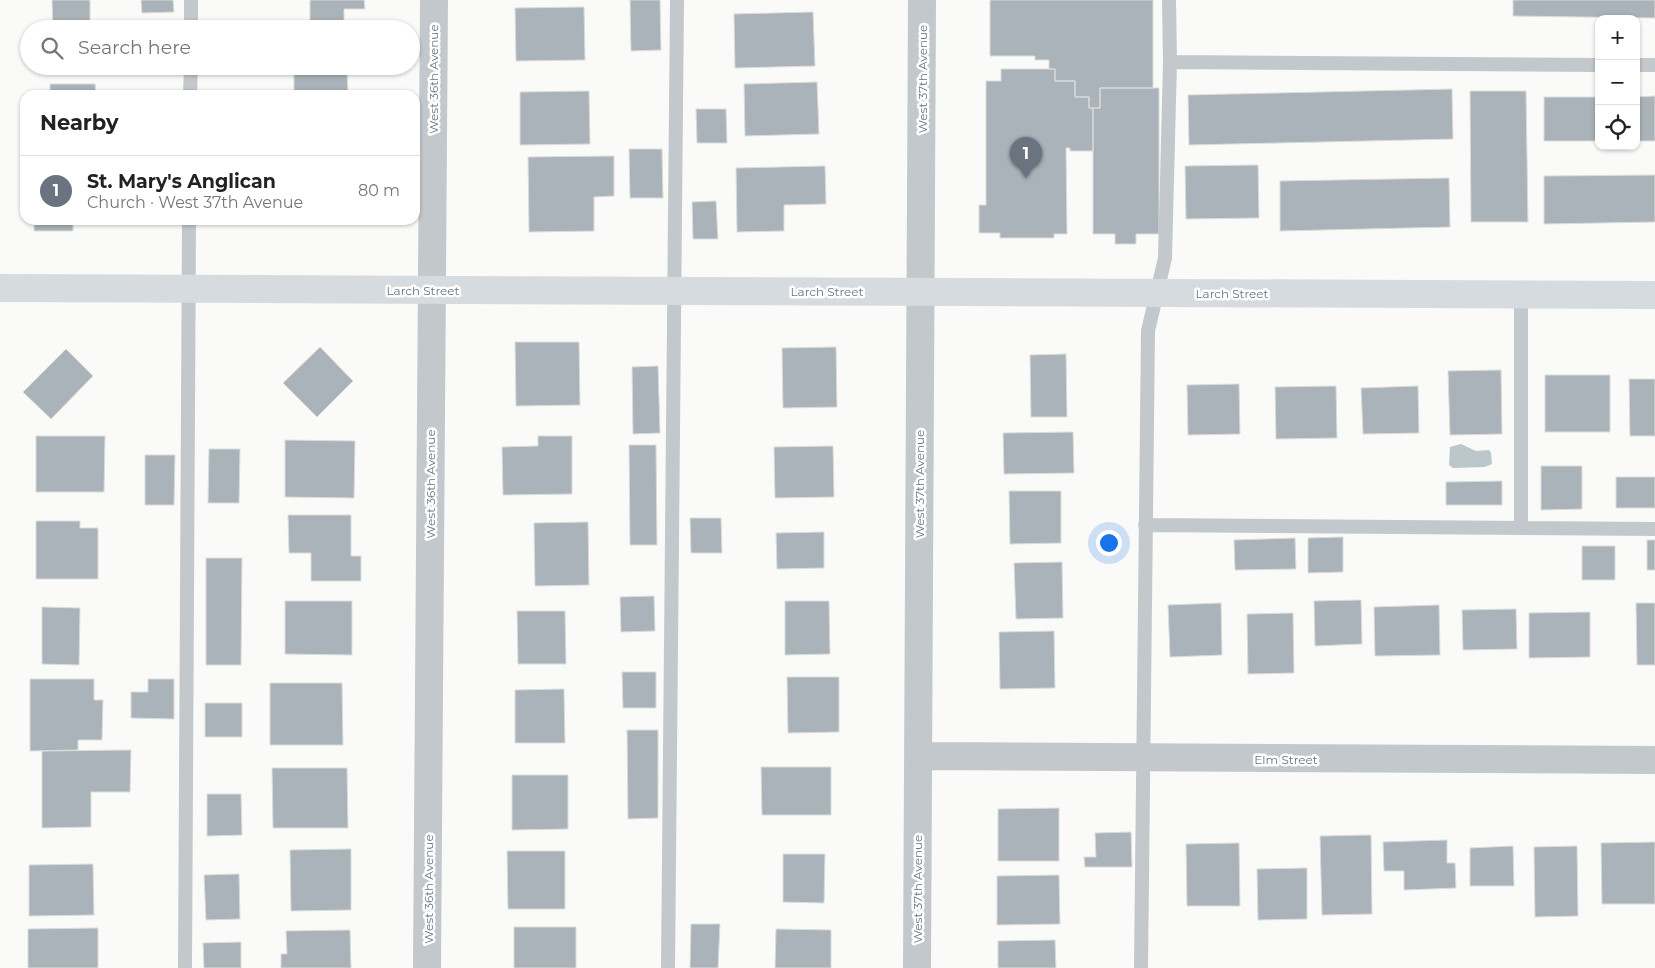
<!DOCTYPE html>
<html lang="en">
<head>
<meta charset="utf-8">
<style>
	:root { --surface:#fff; --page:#f2f2f2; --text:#222; --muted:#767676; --line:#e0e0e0; --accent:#2563eb }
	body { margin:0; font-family:Montserrat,sans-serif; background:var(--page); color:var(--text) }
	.controls { position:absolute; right:15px; top:15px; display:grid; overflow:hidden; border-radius:10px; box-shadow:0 1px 4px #0004 }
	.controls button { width:45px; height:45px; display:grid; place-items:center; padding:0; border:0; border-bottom:1px solid var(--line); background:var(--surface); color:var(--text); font:25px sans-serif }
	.you { position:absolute; left:1108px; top:542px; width:18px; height:18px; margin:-12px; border:4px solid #fff; border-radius:50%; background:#1a73e8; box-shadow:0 0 0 8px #1a73e833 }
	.badge { display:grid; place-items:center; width:32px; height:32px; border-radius:50%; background:var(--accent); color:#fff; font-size:16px; font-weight:700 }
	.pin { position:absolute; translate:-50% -41px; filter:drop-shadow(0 1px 2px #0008) }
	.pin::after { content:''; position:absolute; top:26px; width:18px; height:15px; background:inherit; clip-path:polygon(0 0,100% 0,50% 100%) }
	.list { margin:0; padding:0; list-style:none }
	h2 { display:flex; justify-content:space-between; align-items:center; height:65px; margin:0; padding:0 20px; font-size:21px }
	h2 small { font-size:16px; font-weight:400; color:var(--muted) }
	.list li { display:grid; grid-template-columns:32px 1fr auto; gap:15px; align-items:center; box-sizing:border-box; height:70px; padding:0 20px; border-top:1px solid var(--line) }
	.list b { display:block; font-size:19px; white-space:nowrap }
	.list p { margin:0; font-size:16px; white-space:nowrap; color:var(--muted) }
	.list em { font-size:16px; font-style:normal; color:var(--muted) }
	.icon { flex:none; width:28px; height:28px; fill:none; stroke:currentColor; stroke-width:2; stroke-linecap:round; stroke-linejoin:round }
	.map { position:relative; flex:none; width:1655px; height:968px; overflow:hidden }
	.search { position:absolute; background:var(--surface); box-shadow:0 1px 4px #0004; left:20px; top:20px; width:400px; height:55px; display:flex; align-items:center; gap:12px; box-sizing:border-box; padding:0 18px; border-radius:28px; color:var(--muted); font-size:19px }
	.panel { position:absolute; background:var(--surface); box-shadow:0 1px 4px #0004; left:20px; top:90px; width:400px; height:135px; border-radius:15px }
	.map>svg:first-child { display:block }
	.water { fill:#bbc7cb }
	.building { fill:#aab3b9; stroke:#dcdcda }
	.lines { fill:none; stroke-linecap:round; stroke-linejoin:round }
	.lane { stroke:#c3c8cc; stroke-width:14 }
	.street { stroke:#c3c8cc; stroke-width:28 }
	.secondary { stroke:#d6dbdf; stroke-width:28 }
	.labels { text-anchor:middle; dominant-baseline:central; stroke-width:5; stroke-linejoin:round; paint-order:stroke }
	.street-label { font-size:12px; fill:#657683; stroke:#fff }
</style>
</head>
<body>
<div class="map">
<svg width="1655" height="968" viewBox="0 0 1655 968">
	<rect width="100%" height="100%" fill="#fafaf8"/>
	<path class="water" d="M1461,444L1476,451L1489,450L1491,453L1492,464L1485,467L1453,468L1449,465L1450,447Z"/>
	<path class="building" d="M52,0H90V29H53Z
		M141,0H173L174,12L142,13Z
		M310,0H364L365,9H344V29H310Z
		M630,0H660L661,50L631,51Z
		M990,0H1153V88H1100V108H1089V97H1075V81H1055V69H1049V60H1035V56H990Z
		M1513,0H1655V18L1513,16Z
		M584,7L585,60L516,61L515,8Z
		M813,12L815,66L735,68L734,14Z
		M1001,69H1055V81H1075V97H1089V108H1093V151H1070V148H1066L1067,234H1054V238H1000V233H979V205H986V81H1001Z
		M347,71L348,95H294V72Z
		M817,82L819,134L745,136L744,84Z
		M50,84H95L96,95H50Z
		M1100,88H1159V234H1136V244H1115V234H1093V108H1100Z
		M1452,89L1453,139L1189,145L1188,95Z
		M589,91L590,144L520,145V92Z
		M1470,91H1526L1528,222H1471Z
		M1655,96V141H1636V97Z
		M1544,97H1599V141H1544Z
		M696,109H726L727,143H697Z
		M629,149H662L663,198H630Z
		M614,156V196L594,197V231L529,232L528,157Z
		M1258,165L1259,218L1186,219L1185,166Z
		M825,166L826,204L784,205V231L737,232L736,168Z
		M1655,175V222L1544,224V176Z
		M1449,178L1450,227L1280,231V181Z
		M716,201L718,239H693L692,202Z
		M34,220H98V224H73V231H34Z
		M515,342H579L580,405L516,406Z
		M320,347L353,381L317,417L283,383Z
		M836,347L837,407L783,408L782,348Z
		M66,349L93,376L51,419L23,392Z
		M1066,354L1067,417H1031L1030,355Z
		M658,366L660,433L633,434L632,367Z
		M1501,370L1502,434L1450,435L1448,371Z
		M1545,375H1610V432H1545Z
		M1629,379H1655V436H1630Z
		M1239,384L1240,434L1188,435L1187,385Z
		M1336,386L1337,438L1276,439L1275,387Z
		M1418,386L1419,433L1363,434L1361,388Z
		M1073,432L1074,473L1004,474L1003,433Z
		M36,436H105L104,492H36Z
		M538,436H572V494L503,495L502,447L538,446Z
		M285,440L355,441L354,498L285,497Z
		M629,445H656L657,545H630Z
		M833,446L834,497L775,498L774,447Z
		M209,449H240L239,503H208Z
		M145,455H175L174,505H145Z
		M1541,466H1582V509L1541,510Z
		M1616,477H1655V508H1616Z
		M1502,481V505H1446V482Z
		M1009,491H1061V543L1010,544Z
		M288,515H351V556H361V581H311V553H289Z
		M690,518H721L722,553H691Z
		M36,521H80V528H98V579H36Z
		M588,522L589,585L535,586L534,523Z
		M824,532V568L777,569L776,533Z
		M1343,537V572L1308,573V538Z
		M1295,538L1296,569L1235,570L1234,540Z
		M1647,540H1655V570H1647Z
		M1582,546H1615V580H1582Z
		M206,558H242L241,665H206Z
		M1062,562L1063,618L1016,619L1014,563Z
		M654,596L655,631L621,632L620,597Z
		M1361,600L1362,644L1315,646L1314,601Z
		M285,601H352V655L285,654Z
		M785,601H829L830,654L785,655Z
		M1221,603L1222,655L1170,657L1168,605Z
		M1636,603H1655V665H1637Z
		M1439,605L1440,655L1375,656L1374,607Z
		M42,607L80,608L79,665L42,664Z
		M1516,609L1517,649L1463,650L1462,610Z
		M517,611H565L566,664H518Z
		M1590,612V657L1529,658V613Z
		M1293,613L1294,673L1248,674L1247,614Z
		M1054,631L1055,688L1000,689L999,632Z
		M622,672H656V708H623Z
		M787,677H839V732L788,733Z
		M30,679H94V700H103L102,740H78V750L30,751Z
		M148,679H174V719L131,718V692H148Z
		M270,683H342L343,745H270Z
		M564,689L565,743H515V690Z
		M205,703H242V737H205Z
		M627,730H658V818L628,819Z
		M131,750L130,792H91V827L42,828V751Z
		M761,767H831V815H762Z
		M272,768H347L348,828H273Z
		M512,775H568V829L512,830Z
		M207,794H241L242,835L207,836Z
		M1059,808V861H998V809Z
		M1131,832L1132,867H1085L1084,857H1096L1095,833Z
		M1371,835L1372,914L1322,915L1320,836Z
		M1447,840V863H1455L1456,888L1404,890V871H1384L1383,842Z
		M1655,842V904H1602L1601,843Z
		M1239,843L1240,906H1187L1186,844Z
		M1513,846L1514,886H1470V848Z
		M1577,846L1578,916L1535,917L1534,847Z
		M351,849V910L291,911L290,850Z
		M507,851H565V909H508Z
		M783,854H825L824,903L783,902Z
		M93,864L94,915L29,916V865Z
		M1307,868V919L1258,920L1257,869Z
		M239,874L240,919L206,920L204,875Z
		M1059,875L1060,924L997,925V876Z
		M691,924H720L718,968H690Z
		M514,927H576V968H514Z
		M98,928V968H28V929Z
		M776,929L831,930V968H775Z
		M350,930L351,968H281V954H287L286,931Z
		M1055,940L1056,968H998V941Z
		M241,942V968H204L203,943Z"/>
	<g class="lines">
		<path class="lane" d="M191,29V0
			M1170,62L1599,65
			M1636,65H1655
			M190,95L191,66
			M1145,525L1655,529
			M1521,528V294
			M185,968L189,220
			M668,968L677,0
			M1141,968L1148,331L1165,258L1170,62L1169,0"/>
		<path class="street" d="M918,756L1655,760
			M427,968L434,0
			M917,968L922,0"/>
		<path class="secondary" d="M0,288L1655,295"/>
	</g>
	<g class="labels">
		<g class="street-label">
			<text transform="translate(433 79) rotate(-90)">West 36th Avenue</text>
			<text transform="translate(922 79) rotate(-90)">West 37th Avenue</text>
			<text x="423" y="290">Larch Street</text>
			<text x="827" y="291">Larch Street</text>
			<text x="1232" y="293">Larch Street</text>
			<text transform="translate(430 484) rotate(-90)">West 36th Avenue</text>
			<text transform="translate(919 484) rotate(-90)">West 37th Avenue</text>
			<text x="1286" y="759">Elm Street</text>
			<text transform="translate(428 889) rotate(-90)">West 36th Avenue</text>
			<text transform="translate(917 889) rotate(-90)">West 37th Avenue</text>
		</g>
	</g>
</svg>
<div class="controls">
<button>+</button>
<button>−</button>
<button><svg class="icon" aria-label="locate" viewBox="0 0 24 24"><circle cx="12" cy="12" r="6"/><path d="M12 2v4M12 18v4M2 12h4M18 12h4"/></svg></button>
</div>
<div class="you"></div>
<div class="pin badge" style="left:1026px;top:178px;background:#6b7280">1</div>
<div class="search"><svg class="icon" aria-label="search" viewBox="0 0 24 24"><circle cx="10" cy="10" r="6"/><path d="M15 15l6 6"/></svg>Search here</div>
<section class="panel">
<h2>Nearby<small></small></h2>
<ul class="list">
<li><span class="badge" style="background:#6b7280">1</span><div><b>St. Mary's Anglican</b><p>Church · West 37th Avenue</p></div><em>80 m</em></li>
</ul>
</section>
</div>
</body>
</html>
